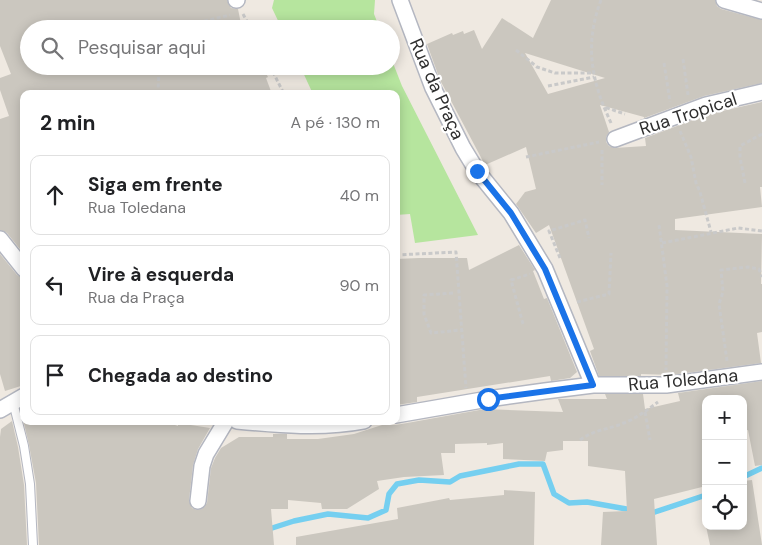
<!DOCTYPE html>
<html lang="pt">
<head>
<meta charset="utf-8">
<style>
	:root { --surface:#fff; --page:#f2f2f2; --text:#202124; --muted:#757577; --line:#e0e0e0 }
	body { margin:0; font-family:"DM Sans",sans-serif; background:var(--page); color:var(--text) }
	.controls { position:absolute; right:15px; bottom:15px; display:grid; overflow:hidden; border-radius:10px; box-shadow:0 2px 12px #0003 }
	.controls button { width:45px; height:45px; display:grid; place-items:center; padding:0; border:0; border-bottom:1px solid var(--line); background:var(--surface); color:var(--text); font:25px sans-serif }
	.stop { position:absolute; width:15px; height:15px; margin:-11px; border:4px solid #1a73e8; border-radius:50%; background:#fff }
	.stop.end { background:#1a73e8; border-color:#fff; box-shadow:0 1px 5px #0008 }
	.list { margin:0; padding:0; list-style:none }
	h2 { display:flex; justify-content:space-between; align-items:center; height:65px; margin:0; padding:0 20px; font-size:21px }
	h2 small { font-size:16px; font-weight:400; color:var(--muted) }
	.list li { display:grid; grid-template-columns:32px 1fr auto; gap:15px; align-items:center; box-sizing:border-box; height:80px; margin:0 10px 10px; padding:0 10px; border:1px solid var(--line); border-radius:10px }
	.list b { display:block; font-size:19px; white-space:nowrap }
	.list p { margin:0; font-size:16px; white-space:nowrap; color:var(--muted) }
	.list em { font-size:16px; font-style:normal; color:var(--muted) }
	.icon { flex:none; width:28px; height:28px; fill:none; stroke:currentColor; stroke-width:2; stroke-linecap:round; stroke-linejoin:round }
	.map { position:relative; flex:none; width:762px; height:545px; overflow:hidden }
	.search { position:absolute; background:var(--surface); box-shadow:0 2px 12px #0003; left:20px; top:20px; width:380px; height:55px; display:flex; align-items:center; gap:12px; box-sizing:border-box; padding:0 18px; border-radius:28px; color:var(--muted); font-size:19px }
	.panel { position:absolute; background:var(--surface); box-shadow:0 2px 12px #0003; left:20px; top:90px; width:380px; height:335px; border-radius:10px }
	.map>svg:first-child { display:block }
	.green { fill:#b6e59e }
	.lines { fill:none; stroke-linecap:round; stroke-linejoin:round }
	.stream { stroke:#75cff0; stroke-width:5.5 }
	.building { fill:#cbc7bf; fill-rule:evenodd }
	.service-casing { stroke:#b4b7c1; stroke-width:10 }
	.minor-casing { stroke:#b4b7c1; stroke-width:18 }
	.path { stroke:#c9c9c9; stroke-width:3; stroke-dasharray:4 2.5; stroke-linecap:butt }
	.service { stroke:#fff; stroke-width:8 }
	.minor { stroke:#fff; stroke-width:15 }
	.route { stroke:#1a73e8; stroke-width:6 }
	.labels { text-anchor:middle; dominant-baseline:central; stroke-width:4.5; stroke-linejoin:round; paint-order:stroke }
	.street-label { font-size:18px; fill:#2e2e2e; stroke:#fff }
</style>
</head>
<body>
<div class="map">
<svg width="762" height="545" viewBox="0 0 762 545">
	<rect width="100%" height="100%" fill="#efe9e1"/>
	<path class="green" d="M274,0H375L374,14L380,29H282L272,8Z
		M391,58L402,86L478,235L415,243L410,214L396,215V94H313L300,66H391Z"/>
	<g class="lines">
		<path class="stream" d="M743,477L762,468
			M649,514L706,495
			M266,530L294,521L328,514L368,518L386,510L389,494L397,484L419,480L450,482L460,476L519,464H543L554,494L569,503L587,502L632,510"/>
	</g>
	<path class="building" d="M0,0H227L231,8L238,9L242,29H29V66H262L268,77L266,78L272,94H22L24,101V254L7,233L0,230V119L9,116L0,90V78L11,74L0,46Z
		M551,0H715L717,6L721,9L762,20V83L704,96L644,118V117L600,105L609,132L606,137V142L609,146L614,148L646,146L645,138L709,114L762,102V187H760L762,207L675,219V230L762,234L761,284H762V332L757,333L761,363L671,375L641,374V376H599L590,351L594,349L549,225L536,233L516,204L525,192L536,189L526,147L485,165L440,80L427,44L452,33L453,35L463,31L464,34L474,30L482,49L502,18L533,38ZM525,53L605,78L548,94Z
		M519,245L535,270L533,271L544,299L547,298L577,372L570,378L551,381L550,376L417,397V402L396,405V259L419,258H467L469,270Z
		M0,254L17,275L24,278V385L5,391L0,374Z
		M762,381V465L755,466L748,430L743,431V399H706V486L654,499L657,545H601L603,512L627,511L625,471L588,466V441H563V450L547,452L545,461L503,459V443L487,445V443L455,444V453H441L444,475L404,477L377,481L379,489L347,509H322L321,503L288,500V509H271L274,545H39L36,483L29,445L22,415L24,413V421H163L178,426V423L210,428L198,449L193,465L189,500L192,508L197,510L202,509L207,503L211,468L215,458L221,448L239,437H273V434H287V439H318L354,434L382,425H396L485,409L563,412L558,399H607L605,394H643L645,409L680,401L678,393Z
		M12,421L18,447L24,485L27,545H0V437L1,429Z
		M752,480L762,545H710L706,526H743V481Z
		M504,490L535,492L534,545H296V537L398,519L397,508L449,498L450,500L504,495Z"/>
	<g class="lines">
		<g class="service-casing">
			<path id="service" d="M13,402L24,446L30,484L33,545"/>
		</g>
		<g class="minor-casing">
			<path id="minor" d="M236,0H237
				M400,0L433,88L463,148L477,171L511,213L545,269L593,385
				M724,0L762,11
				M615,139L706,105L762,92
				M0,239L24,269
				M0,410L24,396
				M396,415L488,399L545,391L593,385H666L762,372
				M237,421C279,425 323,429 364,421
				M198,501L202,466L206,454L226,421"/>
		</g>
		<path class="path" d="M601,0C587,37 589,70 604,107
			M243,14L251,29
			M161,29L162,26L205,21L230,15
			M516,50L537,67L555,73H594
			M683,59L688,95
			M664,63L670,102
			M270,66L284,94
			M548,86L594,77
			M158,94L159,66
			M611,123L604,107L625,114
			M680,131L691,157L696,183L700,192L711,232
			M602,150V185
			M526,157L599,142
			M745,183L740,157V146L762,134
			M659,225L667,286L666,370
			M662,243L738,228L762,231
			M396,255L456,252L466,388
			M560,258L549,231L585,220L589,238
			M453,293L424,295V314L431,333L461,330
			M577,302L609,294L611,253
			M523,324L511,280L530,274
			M727,361L719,304L723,292L721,270L748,267L759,269L762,277
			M645,412L650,440
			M580,440C593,430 610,429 624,423C637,418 647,410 658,402"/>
		<use href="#service" class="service"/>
		<use href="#minor" class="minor"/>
	</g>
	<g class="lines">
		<path class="route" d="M477,171L511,213L545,269L593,385L488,399"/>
	</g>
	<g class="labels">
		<g class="street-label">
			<text transform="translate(437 89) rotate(66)">Rua da Praça</text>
			<text transform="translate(688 114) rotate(-18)">Rua Tropical</text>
			<text transform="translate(683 380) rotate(-5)">Rua Toledana</text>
		</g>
	</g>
</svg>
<div class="controls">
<button>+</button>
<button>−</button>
<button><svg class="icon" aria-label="locate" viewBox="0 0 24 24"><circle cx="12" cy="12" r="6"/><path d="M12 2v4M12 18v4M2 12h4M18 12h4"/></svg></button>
</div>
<div class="stop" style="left:488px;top:399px"></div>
<div class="stop end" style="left:477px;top:171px"></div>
<div class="search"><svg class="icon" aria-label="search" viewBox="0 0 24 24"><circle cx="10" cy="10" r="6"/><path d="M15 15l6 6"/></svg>Pesquisar aqui</div>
<section class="panel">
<h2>2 min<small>A pé · 130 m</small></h2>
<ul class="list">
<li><svg class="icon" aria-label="ahead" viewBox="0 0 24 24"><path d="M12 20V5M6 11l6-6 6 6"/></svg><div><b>Siga em frente</b><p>Rua Toledana</p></div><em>40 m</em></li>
<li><svg class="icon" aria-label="left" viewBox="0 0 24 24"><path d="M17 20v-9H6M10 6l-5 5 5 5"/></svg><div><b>Vire à esquerda</b><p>Rua da Praça</p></div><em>90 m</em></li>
<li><svg class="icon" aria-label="arrive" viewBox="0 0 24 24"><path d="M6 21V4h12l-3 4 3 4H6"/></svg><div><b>Chegada ao destino</b></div></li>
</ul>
</section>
</div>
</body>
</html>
